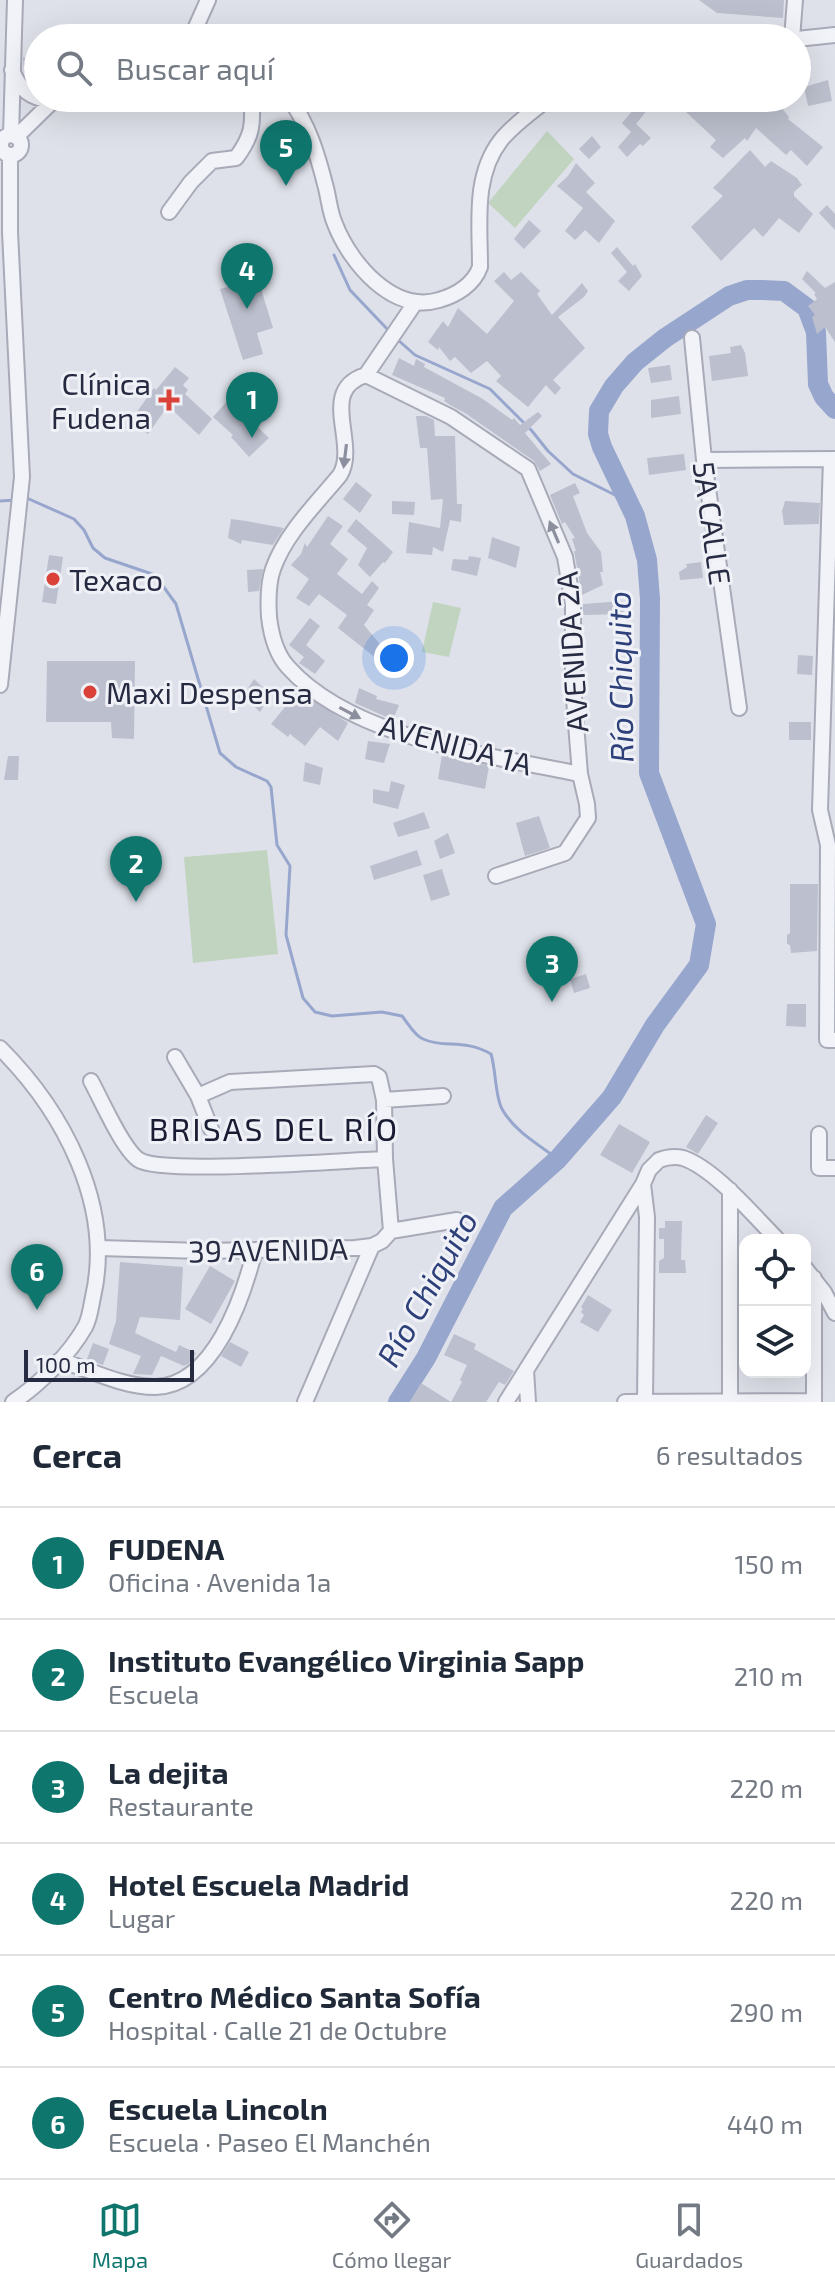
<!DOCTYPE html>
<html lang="es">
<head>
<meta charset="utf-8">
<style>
	:root { --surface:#fff; --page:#f2f2f3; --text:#1f2937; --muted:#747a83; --line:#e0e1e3; --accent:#0f766e }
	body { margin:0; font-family:"Exo 2",sans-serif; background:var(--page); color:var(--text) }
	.controls { position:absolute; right:24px; bottom:24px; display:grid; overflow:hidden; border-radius:16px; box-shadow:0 8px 32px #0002 }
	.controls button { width:72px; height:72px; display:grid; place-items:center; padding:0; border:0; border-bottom:2px solid var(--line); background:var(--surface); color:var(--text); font:40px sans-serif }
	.scale { position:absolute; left:24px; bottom:20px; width:170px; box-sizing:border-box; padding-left:8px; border:4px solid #272b42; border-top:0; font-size:22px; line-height:28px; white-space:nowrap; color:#272b42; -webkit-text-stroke:6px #eff1f7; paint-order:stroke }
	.you { position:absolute; left:394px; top:658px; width:28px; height:28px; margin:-20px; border:6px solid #fff; border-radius:50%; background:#1a73e8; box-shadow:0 0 0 12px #1a73e833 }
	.badge { display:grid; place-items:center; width:52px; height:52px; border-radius:50%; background:var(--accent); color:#fff; font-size:26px; font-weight:700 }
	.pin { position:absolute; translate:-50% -66px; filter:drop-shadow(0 2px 4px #0008) }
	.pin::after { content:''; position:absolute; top:42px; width:28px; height:24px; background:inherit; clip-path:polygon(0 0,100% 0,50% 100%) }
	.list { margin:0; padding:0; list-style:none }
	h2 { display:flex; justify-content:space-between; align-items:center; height:104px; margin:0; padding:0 32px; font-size:34px }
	h2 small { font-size:26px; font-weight:400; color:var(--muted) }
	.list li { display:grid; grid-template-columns:52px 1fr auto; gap:24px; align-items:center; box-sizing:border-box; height:112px; padding:0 32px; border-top:2px solid var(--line) }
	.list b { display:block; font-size:30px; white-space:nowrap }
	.list p { margin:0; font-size:26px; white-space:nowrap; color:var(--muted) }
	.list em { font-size:26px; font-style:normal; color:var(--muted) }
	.icon { flex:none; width:44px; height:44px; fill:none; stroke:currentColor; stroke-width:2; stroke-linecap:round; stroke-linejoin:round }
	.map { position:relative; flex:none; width:835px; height:1402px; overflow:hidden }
	.search { position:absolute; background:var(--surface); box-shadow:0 8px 32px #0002; left:24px; right:24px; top:24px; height:88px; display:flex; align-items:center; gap:20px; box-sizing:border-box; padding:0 28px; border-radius:44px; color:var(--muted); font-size:30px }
	.sheet { height:776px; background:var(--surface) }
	nav { display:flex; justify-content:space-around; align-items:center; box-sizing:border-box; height:112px; border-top:2px solid var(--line); background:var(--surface); font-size:22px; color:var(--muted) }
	nav a { display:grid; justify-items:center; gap:4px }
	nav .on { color:var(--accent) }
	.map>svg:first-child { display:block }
	.green { fill:#c1d4c0 }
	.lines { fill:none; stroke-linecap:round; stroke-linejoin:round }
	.stream { stroke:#97a6cd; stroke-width:3 }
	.river { stroke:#97a6cd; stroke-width:20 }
	.building { fill:#bcbfcd }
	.minor-casing { stroke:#a8aab8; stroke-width:18 }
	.minor { stroke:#f2f3f8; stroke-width:14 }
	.oneway { fill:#8c8f9d }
	.poi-dot { fill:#da4239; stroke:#eff1f7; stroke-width:3 }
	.labels { text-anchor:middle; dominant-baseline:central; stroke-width:6; stroke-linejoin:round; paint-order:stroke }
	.poi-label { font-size:30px; fill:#272b42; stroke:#eff1f7; text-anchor:start }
	.street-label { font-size:30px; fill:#272b42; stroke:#eff1f7 }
	.water-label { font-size:32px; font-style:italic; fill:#2d407a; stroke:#eff1f7 }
	.neighbourhood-label { font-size:32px; letter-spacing:2px; fill:#191c33; stroke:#eff1f7 }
</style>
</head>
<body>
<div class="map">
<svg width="835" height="1402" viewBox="0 0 835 1402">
	<rect width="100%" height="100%" fill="#dfe1ea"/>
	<path class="green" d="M547,131L574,159L515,228L488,203Z
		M433,602L461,608L449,657L422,652Z
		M267,850L278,954L193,963L184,857Z"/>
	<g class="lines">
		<path class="stream" d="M334,255L350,290L390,332
			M398,340L415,355L490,389L532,431L548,451L573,474L627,501
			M24,499H29L74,519L84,530L93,548L105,558L155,575L176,604L220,753L236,767L267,781L271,787L277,845L290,866L286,935L303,998L315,1012L332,1016L382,1012L402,1016C408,1023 414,1035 423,1039C445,1049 463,1038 491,1054C496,1070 495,1096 502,1109C514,1131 539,1145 558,1159
			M0,501L16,500"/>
		<path class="river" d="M398,1402L426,1358L503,1208L558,1159L612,1097L655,1025L699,965L706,924L649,773L650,599L647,560L635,516L602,447L598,434L599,411L614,386L635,362L665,338L729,296L747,290H762L784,291L807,308L816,332L818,384L824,397L835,409"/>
	</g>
	<path class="building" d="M699,0H784L783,18L717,13Z
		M23,57L38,63V77L24,72Z
		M828,80L832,101L808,106L804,87Z
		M671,98H687L699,111L709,98H739L747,105L753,98H765L774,108L778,103L789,117L788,119L823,147L807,166L791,150L786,155L756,128L747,141L745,138L723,158L710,147L716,140Z
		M641,101L648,109L636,124L651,138L643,146L640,144L627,157L618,147L631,132L622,123Z
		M592,136L601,147L589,159L579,149Z
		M750,150L765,167L771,161L797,178L802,185L794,192V196L813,214L799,233L779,218L763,237L754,228L721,261L691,227L723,196L713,188Z
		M576,163L595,183L586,192L615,221L599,243L585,230L575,240L565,231L583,208L557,186L568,176Z
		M827,205L835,214V230L819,213Z
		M529,220L541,231L524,249L514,239Z
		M617,247L633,266L635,264L642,276L629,291L618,281L627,272L611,253Z
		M807,271L825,288L835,282V342L825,327L817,334L812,317L815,315L808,306L817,299L814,294L816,293L802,279Z
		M504,272L511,280L521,272L540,291L537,294L552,315L582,283L588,291L584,297L558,317L585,348L553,380L561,388L555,395L546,385L528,407L496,381L501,376L487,361L471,373L455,357L450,361L439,347L438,350L428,342L443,321L448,327L458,308L487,334L514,301L494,281Z
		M258,279L273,328L257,333L263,354L243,360L220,289Z
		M741,345L745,353L748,376L712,381L709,356L731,353L730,347Z
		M399,358L414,366L416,359L425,364L424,367L483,399L512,420L514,418L520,425L538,412L542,416L525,433L551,464L540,471L534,461L465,413L450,405L444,401L445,398L392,375Z
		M670,365L672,380L651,383L648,368Z
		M175,367L189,378L183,385L188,390L185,394L212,419L199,435L168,406L148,434L131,420L154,388L156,390Z
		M679,396L681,414L651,418V400Z
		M229,399L269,438L249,457L231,437L233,435L213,417Z
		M416,416H426L434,420L435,436H455L457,504H462L461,522L450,520L443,552L433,547L432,555L406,553L409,522L440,528L443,499L431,500L427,448H420Z
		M684,454L686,470L649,475L647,458Z
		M356,482L372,495L360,513L343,499Z
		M575,483L580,493L573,496L587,533L601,552L603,572H600L603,585L582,595L574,551H576L572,539L575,538L565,522L562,524L550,495Z
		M392,501L415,502L414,515L392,514Z
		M785,501L820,503L819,524L784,525L782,511Z
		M328,516L343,526L330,544L348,559L337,574L362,594L372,581L379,588L367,605L374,610L364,625L384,649L377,659L338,628L347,615L319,594L309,606L296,598L309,579L291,565L301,554L305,543L307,547Z
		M231,519L246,521L284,528L273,545L242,540L241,544L228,538Z
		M356,519L393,552L385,563L383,562L370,577L358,565L367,548L347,531Z
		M492,537L520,547L516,568L488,558Z
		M49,555L63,557L56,604L42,602Z
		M469,556L481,558L477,576L451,570L453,559L468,560Z
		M701,562L703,578L680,580L679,572L687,567L686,564Z
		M263,569L259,591L248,592L247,570Z
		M623,601L624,614L583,615V604Z
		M310,618L320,626L306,645L325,661L315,674L299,663L304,657L289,645Z
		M798,655L813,656L812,675L797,674Z
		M47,661H135L134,739L112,738L111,722H46Z
		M254,679L271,695L260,712L243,696Z
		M359,688L377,696L376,699L399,705L393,720L355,703Z
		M299,690L348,723L338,741L320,727L305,746L290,734L288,737L271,724Z
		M789,722H811V740H789Z
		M368,741L390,744L384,763L365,759Z
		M442,755L489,766L485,789L438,779Z
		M8,756H19L18,780H4Z
		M305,762L323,768L320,785L303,781Z
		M391,781L405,785L398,809L373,803V789L389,792Z
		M424,812L430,828L398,837L393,823Z
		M539,816L550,848L525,856L516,823Z
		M448,833L455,853L440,859L434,841Z
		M417,850L422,865L374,880L370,866Z
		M442,869L450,895L431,901L423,875Z
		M790,884H818L817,951L791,953L790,945L787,944V935L790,933Z
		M586,974L590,988L574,993L570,979Z
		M787,1004H806V1027L786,1026Z
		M706,1115L718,1123L698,1154L686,1147Z
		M619,1124L650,1142L632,1173L600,1155Z
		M665,1221H682L681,1260H685L686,1273H659V1261L664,1258V1239H659V1228H665Z
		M120,1262L183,1267L180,1320L140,1317L135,1333L176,1352L179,1345L196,1353L188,1364L184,1366L161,1356L152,1375L133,1374L141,1356L109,1344L116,1321Z
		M210,1266L235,1281L211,1324L185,1309Z
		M588,1295L612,1310L598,1332L580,1322L584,1315L581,1312L583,1309L581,1307Z
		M454,1334L476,1344L474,1349L514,1371L505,1385L499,1382L486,1402H410L421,1383L451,1402L462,1382L460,1380L467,1365L444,1355Z
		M230,1342L249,1352L241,1367L221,1356Z
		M93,1343L109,1349L103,1365L87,1359Z"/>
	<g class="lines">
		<g class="minor-casing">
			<path id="minor" d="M191,38L208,0
				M687,38L708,35L772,38
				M792,38L795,0
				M797,39L835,35
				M12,70C20,90 30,98 52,101
				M289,98C309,125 318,156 326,188C329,200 330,213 335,224C350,263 393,314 439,300C457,295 474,284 480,267C480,223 473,176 501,140C514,124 533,111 549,98
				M11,135L15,0
				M1 145a10 10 0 1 1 20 0a10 10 0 1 1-20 0Z
				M16,137L56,98
				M169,212L191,182L212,161L236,158C252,137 254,124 251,98
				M415,303L366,375C317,390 359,443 340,475C317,503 285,534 273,569C268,583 268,601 269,617C271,634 276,654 288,667C352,739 489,755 580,774
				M692,338L704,460L739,708
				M366,375L451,417L528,469L565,557L573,604V686L580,774L587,804L588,818L565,853L496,876
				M831,459L820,810L828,845L827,1040H835
				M704,460L835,459
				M0,685L22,477L10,232V155
				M0,1048C63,1111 114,1205 93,1297C91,1306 90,1318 85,1327C69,1355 40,1384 13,1402
				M175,1057L198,1096L211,1129
				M91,1081C101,1099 123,1150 139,1160C162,1175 346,1160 385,1159
				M198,1096L230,1082L374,1074L379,1077L384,1100L385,1159L391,1231
				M384,1100L443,1096
				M819,1134V1168H835
				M643,1184L647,1217L645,1402
				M730,1190V1402
				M99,1248L203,1251L355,1248L372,1246L382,1241L391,1231L457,1220
				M805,1268L824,1292L835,1313
				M60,1360C90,1370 123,1387 155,1387C214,1386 243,1297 255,1250
				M526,1370L528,1402
				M305,1402L372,1246
				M506,1402L643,1184L649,1170L659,1160C667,1157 675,1156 683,1158C714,1168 755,1217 778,1240
				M625,1402L814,1401
				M814,1402V1278"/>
		</g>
		<use href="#minor" class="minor"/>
	</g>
	<defs><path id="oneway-solid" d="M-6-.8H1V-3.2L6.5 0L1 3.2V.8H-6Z" transform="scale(2)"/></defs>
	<g class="oneway">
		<use href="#oneway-solid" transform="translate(345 456) rotate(97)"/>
		<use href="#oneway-solid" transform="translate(554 532) rotate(-113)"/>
		<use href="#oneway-solid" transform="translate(350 713) rotate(28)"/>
	</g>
	<g class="poi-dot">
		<path d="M165 388h8v8h8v8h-8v8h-8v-8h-8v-8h8z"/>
		<circle cx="53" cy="579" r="8"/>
		<circle cx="90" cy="692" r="8"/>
	</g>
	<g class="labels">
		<g class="poi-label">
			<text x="151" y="383" text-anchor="end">Clínica<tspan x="151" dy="34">Fudena</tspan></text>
			<text x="69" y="579">Texaco</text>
			<text x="106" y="692">Maxi Despensa</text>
		</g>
		<g class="street-label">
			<text transform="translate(713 523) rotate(82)">5A CALLE</text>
			<text transform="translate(571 652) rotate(-94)">AVENIDA 2A</text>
			<text transform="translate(456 744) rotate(15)">AVENIDA 1A</text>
			<text transform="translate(268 1249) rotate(-1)">39 AVENIDA</text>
		</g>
		<g class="water-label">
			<text transform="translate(619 677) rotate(-91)">Río Chiquito</text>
			<text transform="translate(426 1288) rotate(-61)">Río Chiquito</text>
		</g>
		<g class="neighbourhood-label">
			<text x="274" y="1128">BRISAS DEL RÍO</text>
		</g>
	</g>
</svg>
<div class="controls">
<button><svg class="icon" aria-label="locate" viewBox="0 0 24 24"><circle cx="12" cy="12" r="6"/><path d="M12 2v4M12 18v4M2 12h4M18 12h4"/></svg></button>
<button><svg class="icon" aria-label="layers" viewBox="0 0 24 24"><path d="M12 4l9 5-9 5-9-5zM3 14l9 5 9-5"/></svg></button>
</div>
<div class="scale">100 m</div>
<div class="you"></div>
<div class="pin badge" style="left:252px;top:438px">1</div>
<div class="pin badge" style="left:136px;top:902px">2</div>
<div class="pin badge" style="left:552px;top:1002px">3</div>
<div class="pin badge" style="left:247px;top:309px">4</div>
<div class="pin badge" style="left:286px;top:186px">5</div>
<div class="pin badge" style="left:37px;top:1310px">6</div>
<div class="search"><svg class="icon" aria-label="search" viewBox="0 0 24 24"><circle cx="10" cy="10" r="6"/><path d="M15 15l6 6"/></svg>Buscar aquí</div>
</div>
<section class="sheet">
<h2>Cerca<small>6 resultados</small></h2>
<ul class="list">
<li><span class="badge">1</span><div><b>FUDENA</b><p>Oficina · Avenida 1a</p></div><em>150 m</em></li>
<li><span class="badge">2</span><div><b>Instituto Evangélico Virginia Sapp</b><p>Escuela</p></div><em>210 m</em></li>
<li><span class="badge">3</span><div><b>La dejita</b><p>Restaurante</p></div><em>220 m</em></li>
<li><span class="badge">4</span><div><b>Hotel Escuela Madrid</b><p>Lugar</p></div><em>220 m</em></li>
<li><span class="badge">5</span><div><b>Centro Médico Santa Sofía</b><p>Hospital · Calle 21 de Octubre</p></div><em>290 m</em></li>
<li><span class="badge">6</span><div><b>Escuela Lincoln</b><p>Escuela · Paseo El Manchén</p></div><em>440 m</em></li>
</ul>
</section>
<nav>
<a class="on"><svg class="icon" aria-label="map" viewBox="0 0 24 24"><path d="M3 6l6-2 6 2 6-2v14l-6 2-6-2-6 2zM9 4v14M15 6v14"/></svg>Mapa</a>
<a><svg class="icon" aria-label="directions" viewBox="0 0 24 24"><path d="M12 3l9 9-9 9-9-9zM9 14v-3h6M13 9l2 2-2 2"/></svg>Cómo llegar</a>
<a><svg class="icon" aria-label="saved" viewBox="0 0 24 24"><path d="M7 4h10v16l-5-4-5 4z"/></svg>Guardados</a>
</nav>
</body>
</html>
